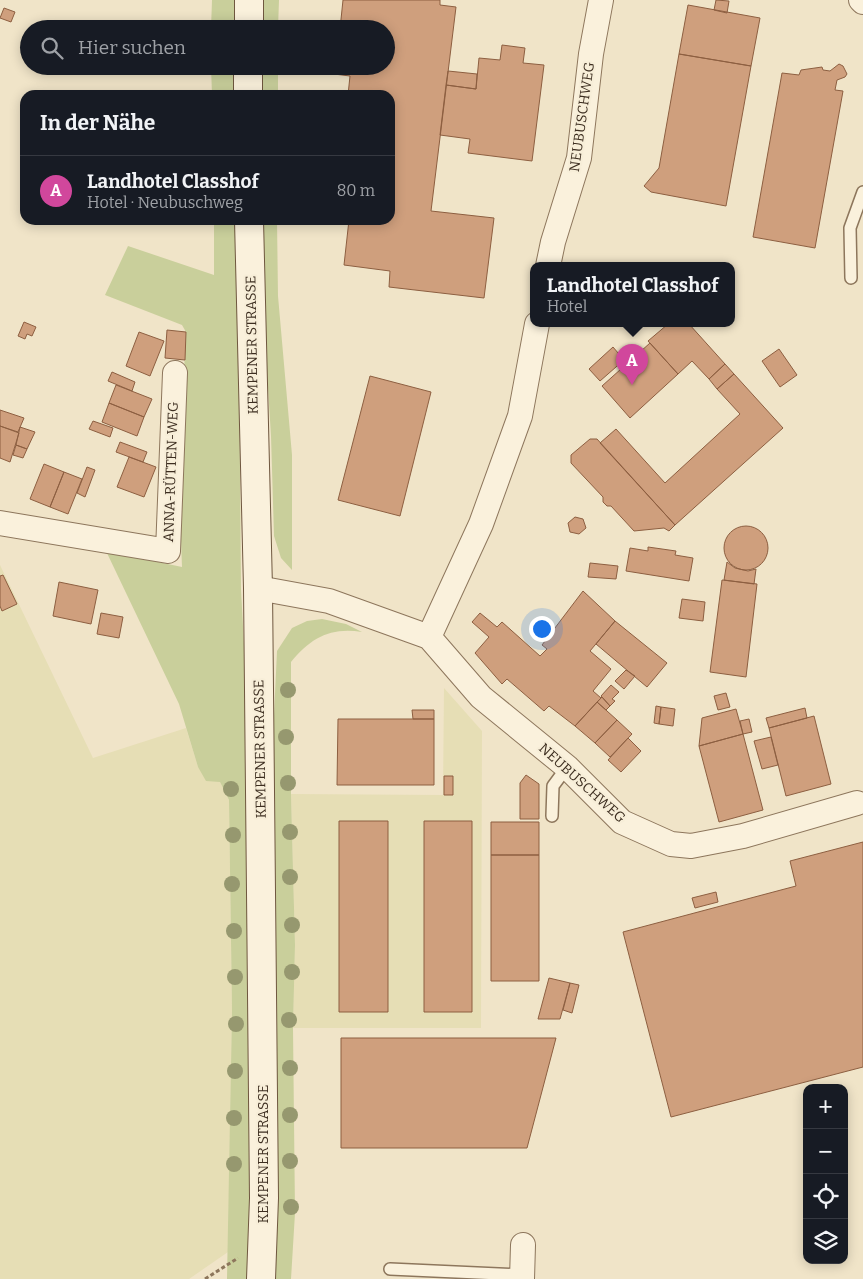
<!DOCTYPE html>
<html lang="de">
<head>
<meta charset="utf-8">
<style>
	:root { --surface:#171b24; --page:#242831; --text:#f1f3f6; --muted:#9ea1a6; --line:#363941; --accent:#2563eb }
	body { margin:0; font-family:Bitter,serif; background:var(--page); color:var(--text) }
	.controls { position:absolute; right:15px; bottom:15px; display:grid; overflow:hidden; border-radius:10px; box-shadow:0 2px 12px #0003 }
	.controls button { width:45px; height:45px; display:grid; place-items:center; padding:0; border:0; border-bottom:1px solid var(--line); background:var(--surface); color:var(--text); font:25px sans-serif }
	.you { position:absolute; left:541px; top:628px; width:18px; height:18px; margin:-12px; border:4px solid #fff; border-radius:50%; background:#1a73e8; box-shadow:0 0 0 8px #1a73e833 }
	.badge { display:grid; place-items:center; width:32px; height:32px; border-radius:50%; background:var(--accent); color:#fff; font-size:16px; font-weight:700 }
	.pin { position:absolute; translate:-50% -41px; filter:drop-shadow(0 1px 2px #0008) }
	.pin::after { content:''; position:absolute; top:26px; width:18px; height:15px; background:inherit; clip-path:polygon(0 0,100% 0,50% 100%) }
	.popup { position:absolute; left:530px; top:262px; width:205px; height:65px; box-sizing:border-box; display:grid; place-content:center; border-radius:10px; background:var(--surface); filter:drop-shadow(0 1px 4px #0005); font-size:16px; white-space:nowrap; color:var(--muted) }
	.popup b { font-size:19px; color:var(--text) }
	.popup::after { content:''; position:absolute; left:50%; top:100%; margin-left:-10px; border:10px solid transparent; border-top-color:var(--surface) }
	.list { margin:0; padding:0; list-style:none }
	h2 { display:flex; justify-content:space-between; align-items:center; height:65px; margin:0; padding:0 20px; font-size:21px }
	h2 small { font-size:16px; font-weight:400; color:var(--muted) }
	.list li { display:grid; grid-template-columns:32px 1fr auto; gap:15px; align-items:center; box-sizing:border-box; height:70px; padding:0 20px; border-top:1px solid var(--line) }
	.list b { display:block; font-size:19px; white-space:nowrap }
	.list p { margin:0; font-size:16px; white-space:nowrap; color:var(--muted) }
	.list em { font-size:16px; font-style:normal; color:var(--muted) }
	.icon { flex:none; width:28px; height:28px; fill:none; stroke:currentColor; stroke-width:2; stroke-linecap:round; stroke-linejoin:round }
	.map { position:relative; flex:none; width:863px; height:1279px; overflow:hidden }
	.search { position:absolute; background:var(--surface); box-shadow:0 2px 12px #0003; left:20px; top:20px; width:375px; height:55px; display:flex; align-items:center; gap:12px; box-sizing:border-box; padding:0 18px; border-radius:28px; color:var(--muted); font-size:19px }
	.panel { position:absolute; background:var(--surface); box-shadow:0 2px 12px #0003; left:20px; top:90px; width:375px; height:135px; border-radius:15px }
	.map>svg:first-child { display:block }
	.farmland { fill:#e6deb5 }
	.green { fill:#c9cf9b }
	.building { fill:#cf9f7d; stroke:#8d5f41 }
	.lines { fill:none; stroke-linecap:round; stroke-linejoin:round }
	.service-casing { stroke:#8d765c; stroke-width:14 }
	.minor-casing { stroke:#8d765c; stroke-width:26 }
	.secondary-casing { stroke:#6f573f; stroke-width:30 }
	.path { stroke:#8d765c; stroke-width:3; stroke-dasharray:4 2.5; stroke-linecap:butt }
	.service { stroke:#faf1dc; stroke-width:11 }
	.minor { stroke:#faf1dc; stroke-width:24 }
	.secondary { stroke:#faf1dc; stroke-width:28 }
	.tree { fill:#96986f }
	.labels { text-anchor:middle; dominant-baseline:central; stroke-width:4.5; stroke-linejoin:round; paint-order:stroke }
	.street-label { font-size:14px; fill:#3d2e20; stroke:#f7eed8 }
</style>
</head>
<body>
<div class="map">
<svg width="863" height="1279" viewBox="0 0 863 1279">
	<rect width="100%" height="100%" fill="#f0e4c8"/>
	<path class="farmland" d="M0,565L93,758L186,728L198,767L220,782L229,800L232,1011L228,1252L189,1279H0Z
		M444,688L482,731L481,1028H293L295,945L291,794L443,795Z"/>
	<path class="green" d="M212,0H236L237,29H211Z
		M260,0H279L278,29H260Z
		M211,66H237V95H212Z
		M260,66H278V95H260Z
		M214,220H238L241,590L250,752L253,1101L250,1279H227L232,1011L229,800L220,782L206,781L198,767L179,704L106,551L182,567C178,488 182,410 186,332L182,325L105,295L128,246L214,275Z
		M260,220H277L278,296L292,455V570L281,558L274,536L271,436L262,291Z
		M322,619L346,624L362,632C330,627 311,638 291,662V794L295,945L293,1028L295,1213L291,1279H273L276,1220L273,737L277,651L292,628L307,621Z"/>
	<path class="building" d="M343,0H440V5L456,7L431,211L494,218L484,298L389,287L390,271L344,265L349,220H390V95H348L350,76L334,74L335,66H386V29H340Z
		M716,0L729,1L727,13L714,10Z
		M688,5L760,18L751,66L679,54Z
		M4,8L15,12L11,22L0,18Z
		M502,45L525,48L523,63L544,65L532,161L468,153L470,139L440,135L446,85L476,89L479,58L500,60Z
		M679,54L751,66L726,206L651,192L644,186L659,168Z
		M839,64L843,66L847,74L845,77L837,80L835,90L843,91L815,248L753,237L782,73L799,75L801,70L822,67L823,70L830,71Z
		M448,71L477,74L476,89L446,85Z
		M24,322L36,327L32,336L27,334L25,339L18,336Z
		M668,324H689L725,364L709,379L692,361L678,374L648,341Z
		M167,330L186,332L185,360L165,358Z
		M139,332L164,341L150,376L126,366Z
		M650,343L678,374L630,418L602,386Z
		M613,347L624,360L600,381L589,369Z
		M779,349L797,375L780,387L762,361Z
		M725,364L734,374L717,389L709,379Z
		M112,372L135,382L132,391L108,381Z
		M734,374L783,428L675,525L600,443L616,429L665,483L740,414L717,389Z
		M370,376L431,392L400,516L338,500Z
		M116,385L152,399L144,417L109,403Z
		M109,403L144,417L137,436L102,422Z
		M0,410L24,418L18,432L0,426Z
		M93,421L113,428L110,437L89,429Z
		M0,426L19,433L10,462L0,458Z
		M20,427L35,432L27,449L16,445Z
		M590,439H597L675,525L669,531L664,528L634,531L611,506H607L603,502V497L571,463V455Z
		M120,442L147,452L143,462L116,452Z
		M16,445L27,449L23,458L13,455Z
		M129,457L156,467L144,497L117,487Z
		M44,464L64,472L50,507L30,499Z
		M87,467L95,470L85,497L77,493Z
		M64,472L82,479L68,514L50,507Z
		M575,517L583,519L586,528L579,534L570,532L568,523Z
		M724 548a22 22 0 1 1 44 0a22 22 0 1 1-44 0Z
		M648,547L676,551L675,555L693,558L689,581L626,571L630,548L648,551Z
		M727,562L735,568L748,571L756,569L754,584L724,580Z
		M590,563L618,566L616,579L588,577Z
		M3,575L17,604L2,611L0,606V576Z
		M722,580L757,584L746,677L710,672Z
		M59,582L98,590L91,624L53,616Z
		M583,591L615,621L590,651L611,669L593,691L601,698L575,726L549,706L544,711L507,679L502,684L475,653L489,637L472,622L480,613L497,627L502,622L540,656L547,649L542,645Z
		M682,599L705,602L703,621L679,618Z
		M101,613L123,617L119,638L97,634Z
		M615,621L667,663L647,687L596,644Z
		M626,670L635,676L624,689L615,681Z
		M611,685L619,692L612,699L615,701L610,706L601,696Z
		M726,693L730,707L718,710L714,696Z
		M602,697L610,706L606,710L597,702Z
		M597,702L617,720L595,743L575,726Z
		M656,706L661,707L659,724L654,723Z
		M661,707L675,709L673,726L659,724Z
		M805,708L807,718L769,728L766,718Z
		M736,709L743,734L699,746L702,718Z
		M412,710H434V719H413Z
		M814,716L831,784L786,796L769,728Z
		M338,719H434V785H337Z
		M749,719L752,732L743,734L740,721Z
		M617,720L632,734L610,757L595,743Z
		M743,734L763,810L719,822L699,746Z
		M771,737L778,765L762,769L754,741Z
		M628,738L641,751L621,772L608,760Z
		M526,775L539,784V819H520V783Z
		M444,776H453V795H444Z
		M339,821H388V1012H339Z
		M424,821H472V1012H424Z
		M491,822H539V855H491Z
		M863,842V1067L671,1117L623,932L796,886L790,861Z
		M491,855H539V981H491Z
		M716,892L718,902L695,908L692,898Z
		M549,978L570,983L560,1019H538Z
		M570,983L579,985L572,1013L563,1010Z
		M341,1038H556L527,1148H341Z"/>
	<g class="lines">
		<g class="service-casing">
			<path id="service" d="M851,278L850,228L863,192
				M552,816L553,786L567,767
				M390,1269L522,1275"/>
		</g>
		<g class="minor-casing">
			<path id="minor" d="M861,0L863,2
				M548,266L553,242L579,158L591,54L601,0
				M0,523L168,551L175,373
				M258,588L329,601L429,637L481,697L567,767L622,822L671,844L691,846L743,836L857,803
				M429,637L481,524L520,416L537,324
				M522,1279L523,1245"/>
		</g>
		<g class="secondary-casing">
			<path id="secondary" d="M249,29V0
				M248,95V66
				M249,220L258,588L264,1198L261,1279"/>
		</g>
		<path class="path" d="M205,1279L238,1258"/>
		<use href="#service" class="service"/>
		<use href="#minor" class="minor"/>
		<use href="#secondary" class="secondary"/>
	</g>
	<g class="tree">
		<circle cx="288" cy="690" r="8"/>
		<circle cx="286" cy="737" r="8"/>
		<circle cx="288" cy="783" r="8"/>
		<circle cx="231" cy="789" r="8"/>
		<circle cx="290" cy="832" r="8"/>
		<circle cx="233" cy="835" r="8"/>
		<circle cx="290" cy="877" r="8"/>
		<circle cx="232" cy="884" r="8"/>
		<circle cx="292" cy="925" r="8"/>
		<circle cx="234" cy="931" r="8"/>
		<circle cx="292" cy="972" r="8"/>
		<circle cx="235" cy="977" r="8"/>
		<circle cx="289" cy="1020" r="8"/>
		<circle cx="236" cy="1024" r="8"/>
		<circle cx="290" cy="1068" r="8"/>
		<circle cx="235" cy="1071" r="8"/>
		<circle cx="290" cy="1115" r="8"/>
		<circle cx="234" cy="1118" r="8"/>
		<circle cx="290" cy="1161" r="8"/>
		<circle cx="234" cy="1164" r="8"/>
		<circle cx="291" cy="1207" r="8"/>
	</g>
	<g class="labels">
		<g class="street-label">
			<text transform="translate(582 117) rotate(-82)">NEUBUSCHWEG</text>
			<text transform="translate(252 345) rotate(-91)">KEMPENER STRASSE</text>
			<text transform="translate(171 472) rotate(-88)">ANNA-RÜTTEN-WEG</text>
			<text transform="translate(260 749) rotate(-91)">KEMPENER STRASSE</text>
			<text transform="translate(582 783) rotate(42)">NEUBUSCHWEG</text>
			<text transform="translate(263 1154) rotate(-90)">KEMPENER STRASSE</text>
		</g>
	</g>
</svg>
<div class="controls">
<button>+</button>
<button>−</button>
<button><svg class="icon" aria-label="locate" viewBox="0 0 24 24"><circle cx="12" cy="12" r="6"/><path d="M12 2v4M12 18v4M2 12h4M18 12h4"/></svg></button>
<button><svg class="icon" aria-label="layers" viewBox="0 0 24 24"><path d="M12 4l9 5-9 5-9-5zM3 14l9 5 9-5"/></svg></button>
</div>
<div class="you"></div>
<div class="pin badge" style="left:632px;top:385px;background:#d1479c">A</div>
<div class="popup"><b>Landhotel Classhof</b>Hotel</div>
<div class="search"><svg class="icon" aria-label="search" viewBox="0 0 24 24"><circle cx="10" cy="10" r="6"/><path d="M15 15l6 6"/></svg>Hier suchen</div>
<section class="panel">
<h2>In der Nähe<small></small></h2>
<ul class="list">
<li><span class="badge" style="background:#d1479c">A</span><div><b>Landhotel Classhof</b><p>Hotel · Neubuschweg</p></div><em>80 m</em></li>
</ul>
</section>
</div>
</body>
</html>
